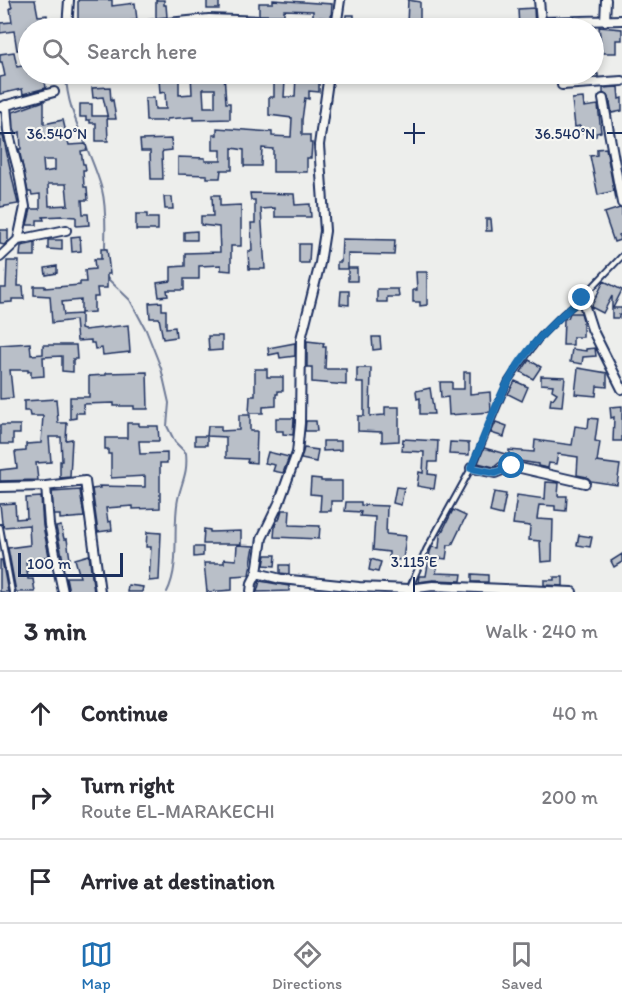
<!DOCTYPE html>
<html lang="en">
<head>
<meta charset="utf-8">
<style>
	:root { --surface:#fff; --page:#f7f7f7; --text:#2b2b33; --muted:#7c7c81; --line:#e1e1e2; --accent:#1f6fb2 }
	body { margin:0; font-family:Itim,sans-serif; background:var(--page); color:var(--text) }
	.scale { position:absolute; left:18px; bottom:15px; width:105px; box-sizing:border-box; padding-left:6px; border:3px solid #1b2f5e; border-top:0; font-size:16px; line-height:21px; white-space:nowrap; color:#1b2f5e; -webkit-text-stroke:4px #f6f6f2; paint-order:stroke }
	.stop { position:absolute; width:18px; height:18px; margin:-14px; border:4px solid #1f6fb2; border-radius:50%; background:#fff }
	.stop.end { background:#1f6fb2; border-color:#fff; box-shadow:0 2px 6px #0008 }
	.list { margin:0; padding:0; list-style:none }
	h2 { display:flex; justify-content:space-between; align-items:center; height:78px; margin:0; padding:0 24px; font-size:26px }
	h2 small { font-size:20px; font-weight:400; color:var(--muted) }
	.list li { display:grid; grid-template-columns:39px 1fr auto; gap:18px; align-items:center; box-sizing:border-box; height:84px; padding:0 24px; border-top:2px solid var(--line) }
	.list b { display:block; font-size:22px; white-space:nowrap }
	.list p { margin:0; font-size:20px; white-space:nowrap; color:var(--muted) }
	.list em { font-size:20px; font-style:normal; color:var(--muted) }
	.icon { flex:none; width:33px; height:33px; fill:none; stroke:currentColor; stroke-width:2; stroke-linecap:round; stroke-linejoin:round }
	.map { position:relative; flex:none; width:622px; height:592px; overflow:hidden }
	.search { position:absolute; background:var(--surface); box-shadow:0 3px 9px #0003; left:18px; right:18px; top:18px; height:66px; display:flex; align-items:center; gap:15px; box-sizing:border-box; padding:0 21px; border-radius:33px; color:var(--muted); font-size:22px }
	.sheet { height:330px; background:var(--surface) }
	nav { display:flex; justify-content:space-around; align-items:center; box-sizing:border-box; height:84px; border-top:2px solid var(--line); background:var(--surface); font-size:16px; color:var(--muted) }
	nav a { display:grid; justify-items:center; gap:3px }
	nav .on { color:var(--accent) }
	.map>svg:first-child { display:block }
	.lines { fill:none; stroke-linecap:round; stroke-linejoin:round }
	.stream { stroke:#6e7a96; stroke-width:2 }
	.building { fill:#b9bfc8; stroke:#1b2f5e; stroke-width:1.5; fill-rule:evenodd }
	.service-casing { stroke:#1b2f5e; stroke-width:8 }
	.minor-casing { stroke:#1b2f5e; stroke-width:12 }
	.service { stroke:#f6f6f2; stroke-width:4 }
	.minor { stroke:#f6f6f2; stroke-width:8 }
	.route { stroke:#1f6fb2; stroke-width:8 }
	.ticks { fill:none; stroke:#1b2f5e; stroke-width:2 }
	.ticks-label { font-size:15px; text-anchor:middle; fill:#1b2f5e; stroke:#f6f6f2; stroke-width:4.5; stroke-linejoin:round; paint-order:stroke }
</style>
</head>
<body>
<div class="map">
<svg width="622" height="592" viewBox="0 0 622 592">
	<rect width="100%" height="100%" fill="#edeeec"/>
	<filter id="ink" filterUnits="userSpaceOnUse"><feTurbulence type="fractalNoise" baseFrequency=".0167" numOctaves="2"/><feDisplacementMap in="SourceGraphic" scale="12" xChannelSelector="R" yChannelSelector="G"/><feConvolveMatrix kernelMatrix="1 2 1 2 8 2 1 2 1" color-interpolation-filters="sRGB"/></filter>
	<g filter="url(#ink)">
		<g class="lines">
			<path class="stream" d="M63,28L64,14
				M66,74C66,114 92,151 102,190C107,209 105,231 105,250
				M106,277L130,300L146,330L161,368L169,403L167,426L175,442L186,453C188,474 182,480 178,499C172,528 181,564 167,592"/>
		</g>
		<path class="building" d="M10,0H35L38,16L47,15L48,26L44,28H28V48L17,50L14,31L0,33V23L12,22L10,8H12Z
			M78,0H112V6L135,3L137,20L116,22L111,27L78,28Z
			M156,0H164V5H166L167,17L156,18Z
			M207,0H219V9H207Z
			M273,0L332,4L331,18L313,17V11L284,10V15H259V3H273Z
			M408,0L420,2V25H407Z
			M534,8L535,28H519L518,9Z
			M346,15H354V28H345Z
			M599,27L622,29V40H616V53H602Z
			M14,52L17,67L28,65V74H44L46,88L23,94L22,89L0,94V77L5,76L2,62H0V54Z
			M126,74H166V80H179V95L192,94L191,74H224L226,103H230V119L193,120V117L167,119V121H146L145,98H154L155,109H166L165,92L160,93L159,79H126ZM203,89H215V107H204Z
			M299,74H319V92L309,91V99L305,98L302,120V135H310V143H312L311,158H307V172H273V149L262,148L261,166H244V150L232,148V170H221L220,178H207V175L178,174V157L205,158V161H221V150H213V135H217V128L272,132V136L291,137L292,118L269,115V97H274V81H285L284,97H295L296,75Z
			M566,74H598V77L561,79L566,78Z
			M110,87L111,101L113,100L116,119H108L103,97L93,98L92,88Z
			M618,87L619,99L622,98V111L612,113L609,97L603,93V88Z
			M583,98L584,107L598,105L601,132L596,133V136L585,137V132L580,133V126L575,127L572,99Z
			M44,101V124L63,120L69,145L86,144L87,150L81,151L83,164H85L86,170H83L84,187H87L88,200H82L83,214H88L89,225L76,226V217L62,216L43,217L44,220H37V225H27L31,209H40V194L32,195L31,192H28L19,149H21L20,132L16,134L14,128L13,112ZM43,160H55V170L44,172ZM48,184H66L68,205L49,206Z
			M80,104H92V116H107L108,141H96V123H90V120H86V117H80Z
			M0,136H3L18,204L0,207Z
			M171,139L172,150L163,151L162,153L163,179H151L150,151H141L140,140Z
			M606,148L614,191L598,195L590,156L597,155V149Z
			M250,193L294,194L295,205L310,204L311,217H275V208L261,209L265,269H249L248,251H252L251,223H255V200H251Z
			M212,195H220V206L241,205V246H231V271L221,270V265L199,266V279H184V290H167L168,296L159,297L157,283L171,281V267L185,266V253L220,252L219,227L201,225V216H213Z
			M164,197H172L173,209H165Z
			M620,208L622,209V234L619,235L620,240L614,242L604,213Z
			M136,214H147V218H158V230H136Z
			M486,219H491L492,231H486Z
			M0,230H8V241L4,245L0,244Z
			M197,231V240H184V232Z
			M80,236L81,251L72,252L71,237Z
			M342,239L395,240L394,255L348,254V269H337V262H341Z
			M48,240H62V250L48,249Z
			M35,243V256H20L21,246Z
			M299,244H310L309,263H299Z
			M101,249H107L110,274H107V288H97L98,297H94V312L81,313V300L62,302L64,315L81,314V329L84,330L128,325L130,352L103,355L102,348L95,349L94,343H91V340L77,341L75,320L52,323L50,296L34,295V286H45V288L80,285V282H86L85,270L95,269L94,259H101Z
			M7,261H19L18,286H23L24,299H12V302L0,303V288H6Z
			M57,266V273L46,275L45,268Z
			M348,268H357V281H348Z
			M416,272H427V305L420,306V302H413V290H417Z
			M604,281L622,290L613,308H622V315H619V318H612V296L603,313L591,307Z
			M377,289H398L399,297H387V302H377Z
			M341,291H349V305L340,304Z
			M162,302V310H166V328L175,327L176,337L163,339L159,318H150L149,303Z
			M570,313H581L583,320V337H573V345H563L564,319L568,318Z
			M208,336H222V350L209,351Z
			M372,337H380L381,349L373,350Z
			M307,341L324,343L323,347H326L325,369H346V385L312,382V367H307Z
			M30,343L31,355L43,354V345H76L77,359H73V372L62,371V356L43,357L44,376L31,377V371L28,372V370H10L13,398L0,399V345Z
			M295,343V356L280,358L279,353L269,355L268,348Z
			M595,348L596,356L583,357L582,364L570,362L572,349L586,351V349Z
			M529,360L541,367L533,379L521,372Z
			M357,368H371L370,416L385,415V407H399V441L382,442V432L358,431V416H364V383H357Z
			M578,368L607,373V387L597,386L596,396L575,394Z
			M255,369H267V377H283V391H278V394H276V406L263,407V413H249L250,396H255Z
			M147,372L148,409H134V406H114V403L83,404L84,413H76V418L70,419V397H89V376L106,375V373Z
			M464,372H470V394L490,392L491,412L449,415L448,397L441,398L440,382H452V389H464Z
			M541,376L565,377L562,406L550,405L551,398L553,399L557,393L552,390L553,385L541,384Z
			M515,381L528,387L522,401L508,394Z
			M430,388L434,414H420V398L417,399L416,391Z
			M56,399L58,423H67L66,440L72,439L70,477L60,478V461H62L61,437H49L51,462L36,463L38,480L0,481V470L17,468L15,452L26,451V444L41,443L43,416H30L29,411H24V401Z
			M622,406V441H613L614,417L611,418L610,407Z
			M239,415H250V431H257L256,463L247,462L248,459L226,458V437L207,436L208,426H221V431L239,430Z
			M276,418H294L293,435L283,434V431H276Z
			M589,418L598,419L595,441L600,442L597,462L620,465L617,485L591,481L587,477L577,475L578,457L558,454L556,464L549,463L548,468L538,466V464L513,460L499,463L494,467L478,463L484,448L509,455V450L534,452L535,440L572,445L575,426L588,428Z
			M306,421H316L317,431H305Z
			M496,422L507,426L504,437L491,433Z
			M127,423H139V426H158L159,441H139L140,454L167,453V463H160V508L133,509V506L106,508L108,522L111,521L112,530L98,532L92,489L100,488L99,486L145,487V476L111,478V454H108V449H105V438H127Z
			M0,425H20V434H13V444H0Z
			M195,436H207V445H195Z
			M403,439L438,441L437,462H429L428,474L436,475L434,489L417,486L419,472L423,473L424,452L402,451Z
			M323,441H341V450L323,451Z
			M450,442L469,443V455L449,454Z
			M304,448L318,450L316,462L301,459Z
			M268,452L289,457L283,473L273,471L275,465L265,463Z
			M311,478L321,479V481H342V501H331V511H320L321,495L310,494Z
			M546,482L559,483L558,496H567L566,511L555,510V506L539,505L537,519L553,520L552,561L541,562L540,541L529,540L530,526L513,524L517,495L545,499Z
			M396,487L404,488L401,505L393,503Z
			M80,490L84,517L60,519V515H54L52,492Z
			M494,492L506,494L502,515L490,512Z
			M41,497L43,526L49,556L26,562L28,579H33L35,592H16L8,548L30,545L29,525L4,527L2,523L0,504L15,503L16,519L27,518L26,498Z
			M346,502H361V505L387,506L386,534L406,536L403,560L389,559V552L373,550L375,517L360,516L361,512L345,511Z
			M282,510H290L289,525L320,526L319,539L274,537L275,526L277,520H279Z
			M453,510L466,516L452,545H448L446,559L439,558L436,573L462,574L461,581L433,580L418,582L419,576H426L430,552L432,547L439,548L440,536Z
			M61,526L64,539H67L70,559L63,560L56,527Z
			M204,529L210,530V532L241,531V544H203Z
			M147,532L161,533L159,580L149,581L151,547H146Z
			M579,535L592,537L590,547L577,545Z
			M237,545L254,546L249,575L232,576V590L207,592L204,563H224V559L236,560Z
			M194,547H203V556L194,557Z
			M622,554V562L614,567L611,561Z
			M89,555L94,592H69L66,577H80L75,559Z
			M266,555H276L275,566L264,565Z
			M371,559L381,562L378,572L369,570Z
			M0,560H2L8,592H0Z
			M280,565H289V574L280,573Z
			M472,574L488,575V582H472Z
			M554,577H563V586L544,585V580H554Z
			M260,581L289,586V591L257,592Z
			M128,585L143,587L142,592H127Z"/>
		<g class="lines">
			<g class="service-casing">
				<path id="service" d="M0,527L12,592
					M410,587L426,550L473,465L508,381L541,336L563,314L582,298L622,256"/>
			</g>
			<g class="minor-casing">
				<path id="minor" d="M539,0L541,22L622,20
					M209,19V28
					M605,21L606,0
					M336,27L340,0
					M67,28L69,0
					M117,28L209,19L336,24
					M562,85L622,81
					M603,99L622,203
					M6,105L8,131L19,173L25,207L18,240
					M0,107L54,92
					M0,257L18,240L66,230
					M582,298L592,329L622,389
					M471,468L495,473L512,466L585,483
					M46,486L85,481L100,592
					M0,487L46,486L49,525L63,592
					M257,573L281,579L359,587L409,589L433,586L572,592
					M251,592L252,583L257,573L262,538L279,503L297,453L300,423L301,339L320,263L325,231L319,145L329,74"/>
			</g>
			<use href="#service" class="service"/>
			<use href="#minor" class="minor"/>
		</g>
	</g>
	<g class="lines" filter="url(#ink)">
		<path class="route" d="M512,466L495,473L471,468C484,440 493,409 508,382C524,351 555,320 582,298"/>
	</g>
	<path class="ticks" d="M414,123V144M0,133H15M404,133H425M607,133H622M414,577V592"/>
	<g class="ticks-label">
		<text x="57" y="139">36.540°N</text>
		<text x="565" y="139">36.540°N</text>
		<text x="414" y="567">3.115°E</text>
	</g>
</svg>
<div class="scale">100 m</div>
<div class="stop" style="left:512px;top:466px"></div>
<div class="stop end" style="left:582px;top:298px"></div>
<div class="search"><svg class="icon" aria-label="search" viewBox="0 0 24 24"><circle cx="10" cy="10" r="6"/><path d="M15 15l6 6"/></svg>Search here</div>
</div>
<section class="sheet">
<h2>3 min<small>Walk · 240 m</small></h2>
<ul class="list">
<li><svg class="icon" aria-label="ahead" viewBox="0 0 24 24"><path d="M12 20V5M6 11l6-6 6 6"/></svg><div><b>Continue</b></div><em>40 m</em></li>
<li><svg class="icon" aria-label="right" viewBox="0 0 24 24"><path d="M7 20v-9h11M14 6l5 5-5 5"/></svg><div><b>Turn right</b><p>Route EL-MARAKECHI</p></div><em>200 m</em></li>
<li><svg class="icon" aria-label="arrive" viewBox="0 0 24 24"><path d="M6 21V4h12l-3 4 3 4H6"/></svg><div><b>Arrive at destination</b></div></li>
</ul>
</section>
<nav>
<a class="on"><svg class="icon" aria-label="map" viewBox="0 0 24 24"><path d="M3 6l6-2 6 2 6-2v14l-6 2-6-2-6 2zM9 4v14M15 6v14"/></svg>Map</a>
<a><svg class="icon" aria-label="directions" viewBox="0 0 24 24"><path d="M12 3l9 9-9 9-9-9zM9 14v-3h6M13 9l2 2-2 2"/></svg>Directions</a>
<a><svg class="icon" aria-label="saved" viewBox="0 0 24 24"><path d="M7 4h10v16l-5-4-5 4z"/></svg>Saved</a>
</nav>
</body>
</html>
